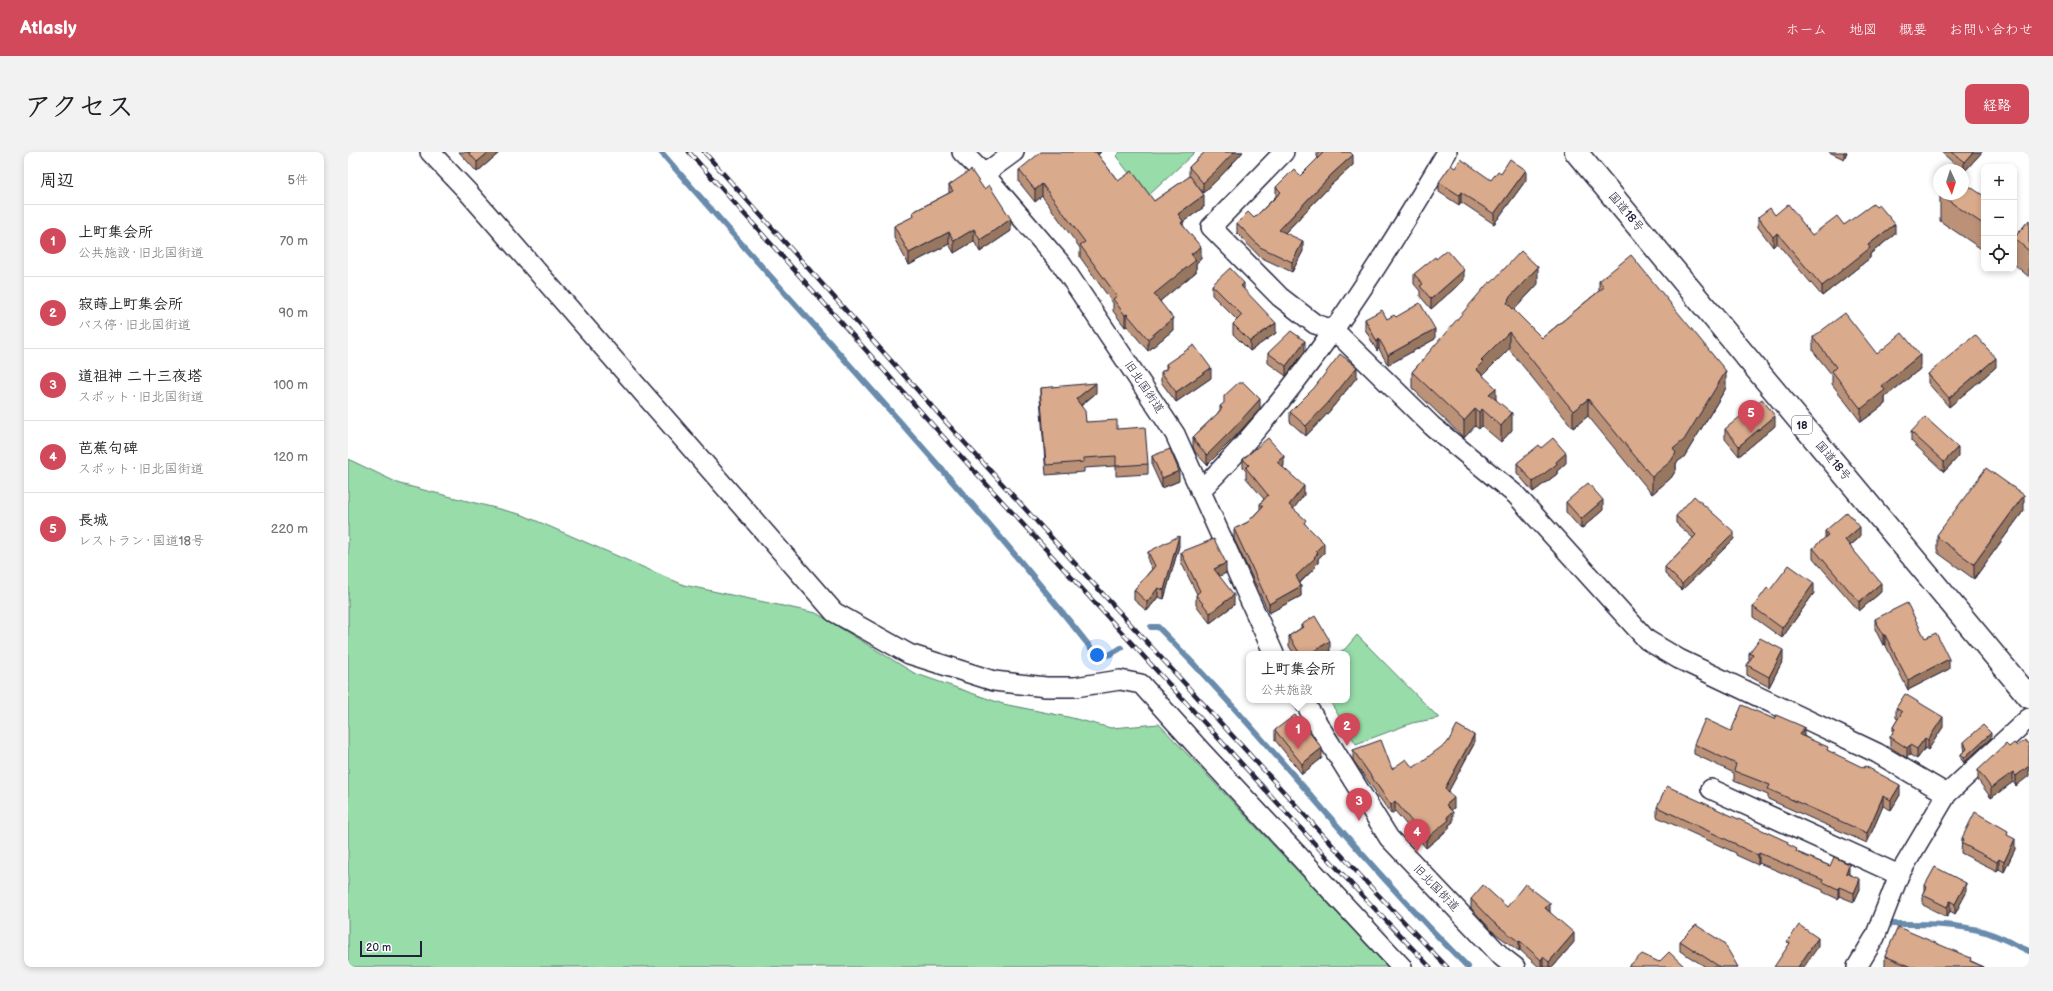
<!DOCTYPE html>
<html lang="ja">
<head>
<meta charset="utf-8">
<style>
	:root { --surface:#fff; --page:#f2f2f2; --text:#202124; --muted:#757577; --line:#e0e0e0; --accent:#d1495b }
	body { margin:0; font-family:"Balsamiq Sans","Klee One",sans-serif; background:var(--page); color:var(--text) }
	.controls { position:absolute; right:12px; top:12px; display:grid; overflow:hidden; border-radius:8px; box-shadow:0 2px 6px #0003 }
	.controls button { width:36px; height:36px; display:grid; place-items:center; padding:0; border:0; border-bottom:1px solid var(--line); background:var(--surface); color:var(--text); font:20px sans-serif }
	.compass { position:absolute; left:1585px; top:12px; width:36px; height:36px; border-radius:50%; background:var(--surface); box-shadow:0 2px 6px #0003; rotate:176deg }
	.scale { position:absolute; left:12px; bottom:10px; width:62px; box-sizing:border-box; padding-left:4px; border:2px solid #22223b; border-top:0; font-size:11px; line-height:14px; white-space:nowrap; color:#22223b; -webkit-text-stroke:3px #fff; paint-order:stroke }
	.you { position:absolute; left:749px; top:503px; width:14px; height:14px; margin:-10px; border:3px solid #fff; border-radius:50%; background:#1a73e8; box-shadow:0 0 0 6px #1a73e833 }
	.badge { display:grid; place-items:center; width:26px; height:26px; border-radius:50%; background:var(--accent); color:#fff; font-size:13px; font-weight:700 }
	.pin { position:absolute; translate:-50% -33px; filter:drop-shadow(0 1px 2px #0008) }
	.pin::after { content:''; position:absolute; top:21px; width:14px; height:12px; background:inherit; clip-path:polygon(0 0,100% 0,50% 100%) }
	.popup { position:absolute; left:898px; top:499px; width:104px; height:52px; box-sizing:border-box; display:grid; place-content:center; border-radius:8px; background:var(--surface); filter:drop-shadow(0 1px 3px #0005); font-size:13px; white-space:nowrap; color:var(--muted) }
	.popup b { font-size:15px; color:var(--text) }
	.popup::after { content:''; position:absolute; left:50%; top:100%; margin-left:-8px; border:8px solid transparent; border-top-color:var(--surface) }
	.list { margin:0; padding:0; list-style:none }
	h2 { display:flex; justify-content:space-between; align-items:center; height:52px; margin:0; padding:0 16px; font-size:17px }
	h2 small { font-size:13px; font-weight:400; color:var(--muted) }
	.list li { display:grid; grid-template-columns:26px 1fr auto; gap:12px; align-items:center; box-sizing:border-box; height:72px; padding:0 16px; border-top:1px solid var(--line) }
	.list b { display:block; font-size:15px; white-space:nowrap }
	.list p { margin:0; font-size:13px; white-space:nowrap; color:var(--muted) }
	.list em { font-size:13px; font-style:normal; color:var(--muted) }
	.icon { flex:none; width:22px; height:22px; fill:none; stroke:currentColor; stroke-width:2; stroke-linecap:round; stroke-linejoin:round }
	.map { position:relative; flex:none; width:1681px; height:815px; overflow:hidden; border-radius:8px }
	header { display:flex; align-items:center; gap:24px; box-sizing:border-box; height:56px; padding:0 20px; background:var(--accent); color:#fff }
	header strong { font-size:19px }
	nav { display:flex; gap:22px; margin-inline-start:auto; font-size:14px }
	.intro { display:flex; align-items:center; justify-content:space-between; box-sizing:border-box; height:96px; padding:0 24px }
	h1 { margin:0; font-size:28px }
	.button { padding:10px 18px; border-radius:8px; background:var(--accent); color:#fff; font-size:14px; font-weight:700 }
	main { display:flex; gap:24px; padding:0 24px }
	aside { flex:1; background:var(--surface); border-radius:8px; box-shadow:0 2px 6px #0003 }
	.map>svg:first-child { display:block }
	.green { fill:#97dca9; stroke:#5c7f72 }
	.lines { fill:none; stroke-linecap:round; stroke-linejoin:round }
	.stream { stroke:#698bac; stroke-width:6 }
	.minor-casing { stroke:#22223b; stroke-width:22 }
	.trunk-casing { stroke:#22223b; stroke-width:25 }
	.minor { stroke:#fff; stroke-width:19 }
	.trunk { stroke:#fff; stroke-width:22 }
	.rail-casing { stroke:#22223b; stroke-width:4.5 }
	.rail { stroke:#fff; stroke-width:3; stroke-dasharray:9; stroke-linecap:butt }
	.wall { fill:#bb9278; stroke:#22223b }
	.shaded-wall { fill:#987761; stroke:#22223b }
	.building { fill:#d9aa8b; stroke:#22223b }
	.labels { text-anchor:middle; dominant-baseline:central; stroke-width:3; stroke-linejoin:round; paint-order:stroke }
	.shield { fill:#fff; stroke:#646476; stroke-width:1 }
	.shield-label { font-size:11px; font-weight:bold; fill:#22223b }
	.street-label { font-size:12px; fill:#22223b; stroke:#fff }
</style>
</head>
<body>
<header>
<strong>Atlasly</strong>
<nav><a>ホーム</a><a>地図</a><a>概要</a><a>お問い合わせ</a></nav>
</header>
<div class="intro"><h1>アクセス</h1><a class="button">経路</a></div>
<main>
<aside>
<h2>周辺<small>5件</small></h2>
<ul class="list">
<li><span class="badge">1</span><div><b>上町集会所</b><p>公共施設 · 旧北国街道</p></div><em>70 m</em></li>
<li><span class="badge">2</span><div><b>寂蒔上町集会所</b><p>バス停 · 旧北国街道</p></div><em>90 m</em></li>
<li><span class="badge">3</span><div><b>道祖神 二十三夜塔</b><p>スポット · 旧北国街道</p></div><em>100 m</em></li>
<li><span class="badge">4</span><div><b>芭蕉句碑</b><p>スポット · 旧北国街道</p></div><em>120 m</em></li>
<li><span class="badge">5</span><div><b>長城</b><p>レストラン · 国道18号</p></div><em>220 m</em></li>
</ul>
</aside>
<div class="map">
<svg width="1681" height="815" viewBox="0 0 1681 815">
	<rect width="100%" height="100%" fill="#fff"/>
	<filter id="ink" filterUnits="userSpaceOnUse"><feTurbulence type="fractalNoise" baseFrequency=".025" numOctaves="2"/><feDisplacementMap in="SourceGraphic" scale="8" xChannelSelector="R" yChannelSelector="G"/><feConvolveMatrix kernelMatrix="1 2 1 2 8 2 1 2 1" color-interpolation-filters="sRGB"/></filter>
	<g filter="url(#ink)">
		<path class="green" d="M772,0H847L799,45L768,4Z
			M0,307L52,332L175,363L336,433L468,461L566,521L655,552L720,565L763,576L811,572L1040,815H0Z
			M1009,483L1091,566L1064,571L1008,592L981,548H999V502H988L997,497Z"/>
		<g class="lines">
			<path class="stream" d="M313,0C457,167 610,327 746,500L753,505L763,502L773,496
				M803,475H810C918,584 1011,707 1120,815
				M1543,772C1574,772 1607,771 1638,780C1653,785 1667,793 1681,799"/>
			<g class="minor-casing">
				<path id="minor" d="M82,0L119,39L486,460L561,502L646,529L698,535H727L772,528L793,532L854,600L1054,815
					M614,0L636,22L714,113L827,282L926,502
					M936,0L863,75L932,145L967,172L986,178L1084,274L1168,343L1299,488L1331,507L1529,601L1599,642
					M636,22L666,0
					M852,339C951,240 1028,120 1099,0
					M955,548L1041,686L1154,805L1167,815
					M1363,637L1551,723
					M1509,815L1527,785L1551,723L1599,642L1681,566"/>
			</g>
			<g class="trunk-casing">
				<path id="trunk" d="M1228,0L1681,545"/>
			</g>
			<use href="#minor" class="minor"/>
			<use href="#trunk" class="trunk"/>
			<g class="rail-casing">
				<path id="rail" d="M341,0L599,289L1009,738L1082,815
					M356,0L606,279L1019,731L1099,815"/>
			</g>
			<use href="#rail" class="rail"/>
		</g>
		<path class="wall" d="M111,0H152L129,20Z
			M753,0L750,3L770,29L806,49L841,25V15L857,0H895L869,28L855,41L848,32L856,55L835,70V73L853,107L848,111V120L812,149L825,178L800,199L779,174L777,175L765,159V151L732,105V96L694,44L687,50L671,30V18Z
			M969,0H1002L1005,13L984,32L937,81L955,99L944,120L912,105L889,81V71L906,66L928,44V35L952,24L970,6L969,4Z
			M1481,0H1499L1496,7Z
			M1593,0H1634L1616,20L1615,19V18H1614Z
			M1107,16L1143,28L1153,21L1178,28L1146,72L1113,50L1111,53L1091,40V30Z
			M601,33L663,79L632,100L626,89L606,101L601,92L561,113L546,86V74L565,65V60L601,41Z
			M1592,43L1636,44V97L1635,98L1592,69Z
			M1528,55L1547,82L1522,102V106L1474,144L1429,91L1425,95L1410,75V65L1427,63L1464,83L1496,73Z
			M1681,68V125L1666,112V86Z
			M1088,107L1116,128L1083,157L1072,144V139L1066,132V122Z
			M1251,129L1378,236L1336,305L1328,311V318L1323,326L1304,342L1240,264L1225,276L1161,197L1135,223L1164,278L1153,290L1134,274L1131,277L1127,274L1116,286L1064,236V220L1143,131L1190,132L1166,158L1194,186L1251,139Z
			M864,133L896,138L928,181L902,199L885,182V172L889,168L864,143Z
			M1048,165L1087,187L1040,213L1031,197L1029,199L1017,177V167H1039Z
			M1465,185L1529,202L1572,217L1537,245V252L1513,270L1484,232V223L1465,199Z
			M957,199L938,224L920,211V201Z
			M818,212L863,226L828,250L813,230V220L818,217Z
			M1648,215L1601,255L1580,231V222Z
			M1009,225L980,261L958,284L942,270V260Z
			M692,236L748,241L733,254L738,270L769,277L800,312V322L768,324V314L736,316V320L698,323L692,246Z
			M872,254L912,257L885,287L859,313L847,300L845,295V285L869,262L872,258Z
			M1427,274L1391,304L1377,287V277Z
			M1563,280L1610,305L1596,320L1563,289Z
			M1193,296L1218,311L1209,319V322L1185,340L1169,321V311Z
			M804,304L831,329L814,336L804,314Z
			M895,307L936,314L935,315L956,343L945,357L958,373L976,401L970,407V411L967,414V416L952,431L953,444L921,461L886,387V377L900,370L912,357V352L916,347L898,326V319L895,316Z
			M1218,350L1255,358L1233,377L1218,360Z
			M1676,358L1626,427L1590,401V398H1589V383Z
			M1328,364L1386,387L1334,438L1317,422V415L1345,386L1328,371Z
			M1477,379L1512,385L1502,394L1533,440L1511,459L1465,406V396L1477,386Z
			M831,394L816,447L810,445L799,459L786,448V438L804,417L800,409V400Z
			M833,400L878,421L871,424L886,453L862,471L848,453V443L849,442L833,410Z
			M1422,438L1466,441L1434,486L1405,465V455Z
			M1527,467L1577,486L1601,517L1560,538L1537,492L1535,493L1527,477Z
			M953,473L982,499L977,502H946L941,494V484L953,476Z
			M1401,501L1435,508L1421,535L1399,523V513L1401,511Z
			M1548,556L1595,575L1580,598L1577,596L1569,607L1562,603L1559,606L1542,595V585L1545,580V575L1550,567L1548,566Z
			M927,578L974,606L954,622L927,588Z
			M1383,579L1456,584L1552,643L1543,658L1535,654L1519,691L1420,647V643L1386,629V621L1346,602V592Z
			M1643,586L1616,611L1613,607V602L1617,598L1616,595V590Z
			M1126,592L1100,640L1106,656L1103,658L1105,670L1101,673V677L1078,696L1047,659L1043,662L1005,608V598L1044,617L1065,616Z
			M1669,594L1668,634L1665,630L1643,646L1630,628V618L1661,595Z
			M1309,655L1440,693L1449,700L1501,722L1512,737L1506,750L1491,744L1490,747L1475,740V738L1411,711L1410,713L1388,703V701L1309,665Z
			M1660,684L1667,697L1656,720L1651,717L1649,719L1613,701L1614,686Z
			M1577,733L1618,741L1607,762L1602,759L1599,765L1575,753V743L1577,739Z
			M1123,747L1159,755L1202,760L1226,790L1205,815H1196L1195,814V815H1191L1172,798L1171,799L1144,779L1123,756Z
			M1332,789L1390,815H1358L1332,799Z
			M1537,804L1623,809L1636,815H1537Z"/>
		<path class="shaded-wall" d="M141,0H152L129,20V10Z
			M744,0H753L744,7Z
			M886,0H895L869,28L855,41V31Z
			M1496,0H1499L1496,7Z
			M1625,0H1634L1616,20V10Z
			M1005,3V13L984,32L931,87V78L984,22Z
			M1178,18V28L1146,72V62Z
			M694,32V44L687,50V38Z
			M1113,40V50L1111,53V43Z
			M856,43V55L835,70V81L830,62Z
			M663,67V79L632,100V88Z
			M1636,71V97L1635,98V72Z
			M1547,72V82L1522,102V106L1474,144V134L1520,93Z
			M626,77V89L606,101V89Z
			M601,80V92L561,113V101Z
			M1429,81V91L1425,95V85Z
			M955,89V99L944,120V110Z
			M853,95V107L848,111V120L806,154V142L843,102Z
			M1190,115V132L1161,163L1159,151L1160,147Z
			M1116,118V128L1083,157V147Z
			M896,131V141L893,134Z
			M779,162V174L777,175V163Z
			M825,166V178L800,199V187Z
			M928,171V181L902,199V189Z
			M1087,177V187L1040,213V203Z
			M1161,180V197L1135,223L1128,217L1133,208Z
			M1031,187V197L1029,199V190Z
			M957,189V199L938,224V214Z
			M1572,203V217L1537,245V252L1513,270V257L1534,234Z
			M1648,206V215L1601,255V246Z
			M1009,215V225L980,261L958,284V274Z
			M863,216V226L828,250V240Z
			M1378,219V236L1336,305L1328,311V318L1323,326L1304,342V325L1325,297Z
			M748,231V241L728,257V247Z
			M1148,236V252L1141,242Z
			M912,247V257L885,287L859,313V303Z
			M1240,247V264L1225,276V259Z
			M1127,257V274L1116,286V269Z
			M1134,257V274L1131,277V260Z
			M1164,261V278L1153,290V274Z
			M1427,264V274L1391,304V294Z
			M1610,295V305L1596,320V310Z
			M1218,301V311L1209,319V322L1185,340V330Z
			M936,304V314L929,320V310Z
			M831,319V329L814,336V326Z
			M956,334V343L941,363V353Z
			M1676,343V358L1626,427V412Z
			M1255,348V358L1233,377V367Z
			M1512,375V385L1497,398V388Z
			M1386,380V387L1334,438V432Z
			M831,384V394L816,447V438Z
			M976,391V401L970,407V411L967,414V416L948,434V424L966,405L968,399Z
			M878,411V421L866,427V417Z
			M1466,431V441L1434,486V476Z
			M1533,431V440L1511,459V450Z
			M953,434V444L921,461V452Z
			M810,436V445L799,459V450Z
			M886,443V453L862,471V461Z
			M1535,483H1537V492L1535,493Z
			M982,489V499L977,502H961Z
			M1435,498V508L1421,535V525Z
			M1601,507V517L1560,538V528Z
			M1595,565V575L1580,598V588Z
			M1456,575V585L1452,583Z
			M1643,581V586L1616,611V606Z
			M1126,583V592L1097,646V636Z
			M1577,586V596L1569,607V597Z
			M1562,593V603L1559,606V596Z
			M974,596V606L954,622V612Z
			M1681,614V624L1668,634V624Z
			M1665,620V630L1643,646V636Z
			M1552,633V643L1543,658V648Z
			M1535,644V654L1519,691V681Z
			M1106,646V656L1098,662V653Z
			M1047,649V659L1043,662V653Z
			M1105,660V670L1101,673V677L1078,696V687L1099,665Z
			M1667,687V697L1656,720V710Z
			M1411,701V711L1410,713V703Z
			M1651,707V717L1649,719V710Z
			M1501,712V722L1498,731V721Z
			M1512,727V737L1506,750V741Z
			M1618,731V741L1607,762V752Z
			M1491,735V744L1490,747V737Z
			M1602,749V759L1599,765V755Z
			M1202,751V760L1197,756Z
			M1226,781V790L1205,815H1201V810Z
			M1470,786V795L1456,815H1450Z
			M1172,789V798L1171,799V790Z
			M1195,805V815H1193V808Z"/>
		<path class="building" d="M120,0H141L129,10Z
			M693,0H748L770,29L784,19L806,49L842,24L856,43L830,62L835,69L833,71L853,95L843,102L848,108L806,142L825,166L800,187L779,162L777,163L765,147L769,144L732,93L737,90L694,32L687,38L671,18Z
			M857,0H886L869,18L855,31L841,15Z
			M974,0H1002L1005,3L984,22L931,78L955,89L944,110L912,95L889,71L900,60L906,66L933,40L928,35L946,17L952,24L975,1Z
			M1604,0H1625L1616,10Z
			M1113,7L1143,28L1150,19L1153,21L1162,7L1178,18L1146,62L1113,40L1111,43L1091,30L1103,13L1107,16Z
			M623,18L636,37L641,33L663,67L632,88L626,77L606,89L601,80L561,101L546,74L566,64L565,60L605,39L601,33Z
			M1615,30L1636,44V71L1635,72L1592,43L1593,42H1615Z
			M1440,52L1464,83L1489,64L1496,73L1525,52L1528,55L1531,53L1547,72L1520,93L1522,96L1474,134L1429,81L1425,85L1410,65L1422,56L1427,63Z
			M1681,68V99L1666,86Z
			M1099,98L1116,118L1083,147L1072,134L1075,132L1066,122L1087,105L1088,107Z
			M1173,99L1190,115L1160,147L1161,148L1159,151L1194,186L1256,135L1251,129L1283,103L1378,219L1336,288L1325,297L1328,301L1323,309L1304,325L1240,247L1225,259L1161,180L1133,208L1135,210L1128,217L1148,236L1141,242L1164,261L1153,274L1134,257L1131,260L1127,257L1116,269L1064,220L1141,130L1143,131Z
			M882,116L896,131L893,134L928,171L902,189L885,172L894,163L864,133Z
			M1072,151L1087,177L1040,203L1031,187L1029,190L1017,167L1034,158L1039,167L1046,163L1048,165Z
			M1497,161L1529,202L1554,181L1572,203L1534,234L1537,238L1513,257L1484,219L1488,215L1465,185Z
			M943,179L957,189L938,214L920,201Z
			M1627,183L1648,206L1601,246L1580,222Z
			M846,193L863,216L828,240L813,220L820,216L818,212Z
			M992,202L1009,215L980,251L958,274L942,260L966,236Z
			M748,231L728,247L737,259L738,270L769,268V277L797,275L800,312L768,314V304L736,306V310L698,313L692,236Z
			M890,231H896L912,247L885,277L859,303L847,290L845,285L869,262L874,256L872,254L876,251V244Z
			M1414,247L1427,264L1391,294L1377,277Z
			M1577,265L1610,295L1596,310L1563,280Z
			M920,286L936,304L929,310L956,334L941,353L958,368L956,371L976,391L968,399L970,401L966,405L967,406L948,424L953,434L921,452L886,377L900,370L915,354L912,352L920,343L898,316L901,313L895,307Z
			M1205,286L1218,301L1208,310L1209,312L1185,330L1169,311L1191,293L1193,296Z
			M822,297L831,319L814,326L804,304Z
			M1638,316L1676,343L1626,412L1590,386L1591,385L1589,383Z
			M1240,331L1255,348L1233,367L1218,350Z
			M1346,344L1386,380L1334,432L1317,415L1348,383L1328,364Z
			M1499,360L1512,375L1497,388L1533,431L1511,450L1465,396L1480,383L1477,379Z
			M831,384L816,438L810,436L799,450L786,438L807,414L800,400Z
			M866,387L878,411L866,417L886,443L862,461L848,443L852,439L833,400Z
			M1441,413L1466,431L1434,476L1405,455L1419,436L1422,438Z
			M1559,451L1577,486L1588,481L1601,507L1560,528L1537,483H1535L1527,467Z
			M967,464L982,489L961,502H952L941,484L955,475L953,473Z
			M1412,486L1435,498L1421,525L1399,513L1405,503L1401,501Z
			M1557,542L1595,565L1580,588L1577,586L1569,597L1562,593L1559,596L1542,585L1547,577L1545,575L1554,560L1548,556Z
			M1394,553L1426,567L1428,563L1456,575L1452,583L1480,595L1479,598L1516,616L1517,614L1552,633L1543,648L1535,644L1519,681L1420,637L1422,633L1386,619L1388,612L1346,592L1357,567L1383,579Z
			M947,563L974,596L954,612L927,578Z
			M1109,573L1126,583L1097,636L1106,646L1098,653L1105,660L1099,665L1101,668L1078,687L1047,649L1043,653L1005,598L1033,588L1044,617L1058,607L1065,616L1100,590Z
			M1635,573L1643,581L1616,606L1613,602L1619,597L1616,590Z
			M1677,588L1680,592H1681V614L1668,624L1665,620L1643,636L1630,618L1658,592L1661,595L1666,591L1669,594Z
			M1319,634L1440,690L1439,692L1449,697L1448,700L1482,714L1486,705L1501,712L1498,721L1512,727L1506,741L1491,735L1490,737L1475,730V728L1411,701L1410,703L1388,693V692L1309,655Z
			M1627,660L1660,679L1659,683L1667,687L1656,710L1651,707L1649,710L1613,691L1616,687L1614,686Z
			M1587,715L1618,731L1607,752L1602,749L1599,755L1575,743L1579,735L1577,733Z
			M1177,732L1202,751L1197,756L1226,781L1201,810L1195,805L1193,808L1172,789L1171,790L1144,769L1123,747L1135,733L1159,755Z
			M1348,773L1376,791L1390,815H1372L1332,789Z
			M1451,773L1470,786L1450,815H1426L1442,791L1439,790Z
			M1550,775L1623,806L1622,809L1636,815H1563L1537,804Z
			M1321,800L1337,815H1280L1294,802L1311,810Z"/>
	</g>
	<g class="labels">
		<rect class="shield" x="1444" y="264" width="20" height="18" rx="3"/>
		<g class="shield-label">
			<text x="1454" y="273">18</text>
		</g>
		<g class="street-label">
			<text transform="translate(1278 60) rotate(50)">国道18号</text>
			<text transform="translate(796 235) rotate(56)">旧北国街道</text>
			<text transform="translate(1485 309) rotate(50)">国道18号</text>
			<text transform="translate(1088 736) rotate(46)">旧北国街道</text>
		</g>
	</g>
</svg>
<div class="controls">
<button>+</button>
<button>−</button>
<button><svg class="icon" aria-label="locate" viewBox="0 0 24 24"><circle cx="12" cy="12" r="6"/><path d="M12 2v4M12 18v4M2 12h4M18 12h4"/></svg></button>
</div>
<svg class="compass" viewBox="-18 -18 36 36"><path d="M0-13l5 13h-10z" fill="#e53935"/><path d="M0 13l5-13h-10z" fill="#757577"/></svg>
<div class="scale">20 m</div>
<div class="you"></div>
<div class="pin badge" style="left:950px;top:597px">1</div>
<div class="popup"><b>上町集会所</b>公共施設</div>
<div class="pin badge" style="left:999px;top:594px">2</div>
<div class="pin badge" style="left:1011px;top:669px">3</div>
<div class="pin badge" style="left:1069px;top:700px">4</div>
<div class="pin badge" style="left:1403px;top:281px">5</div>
</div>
</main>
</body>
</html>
